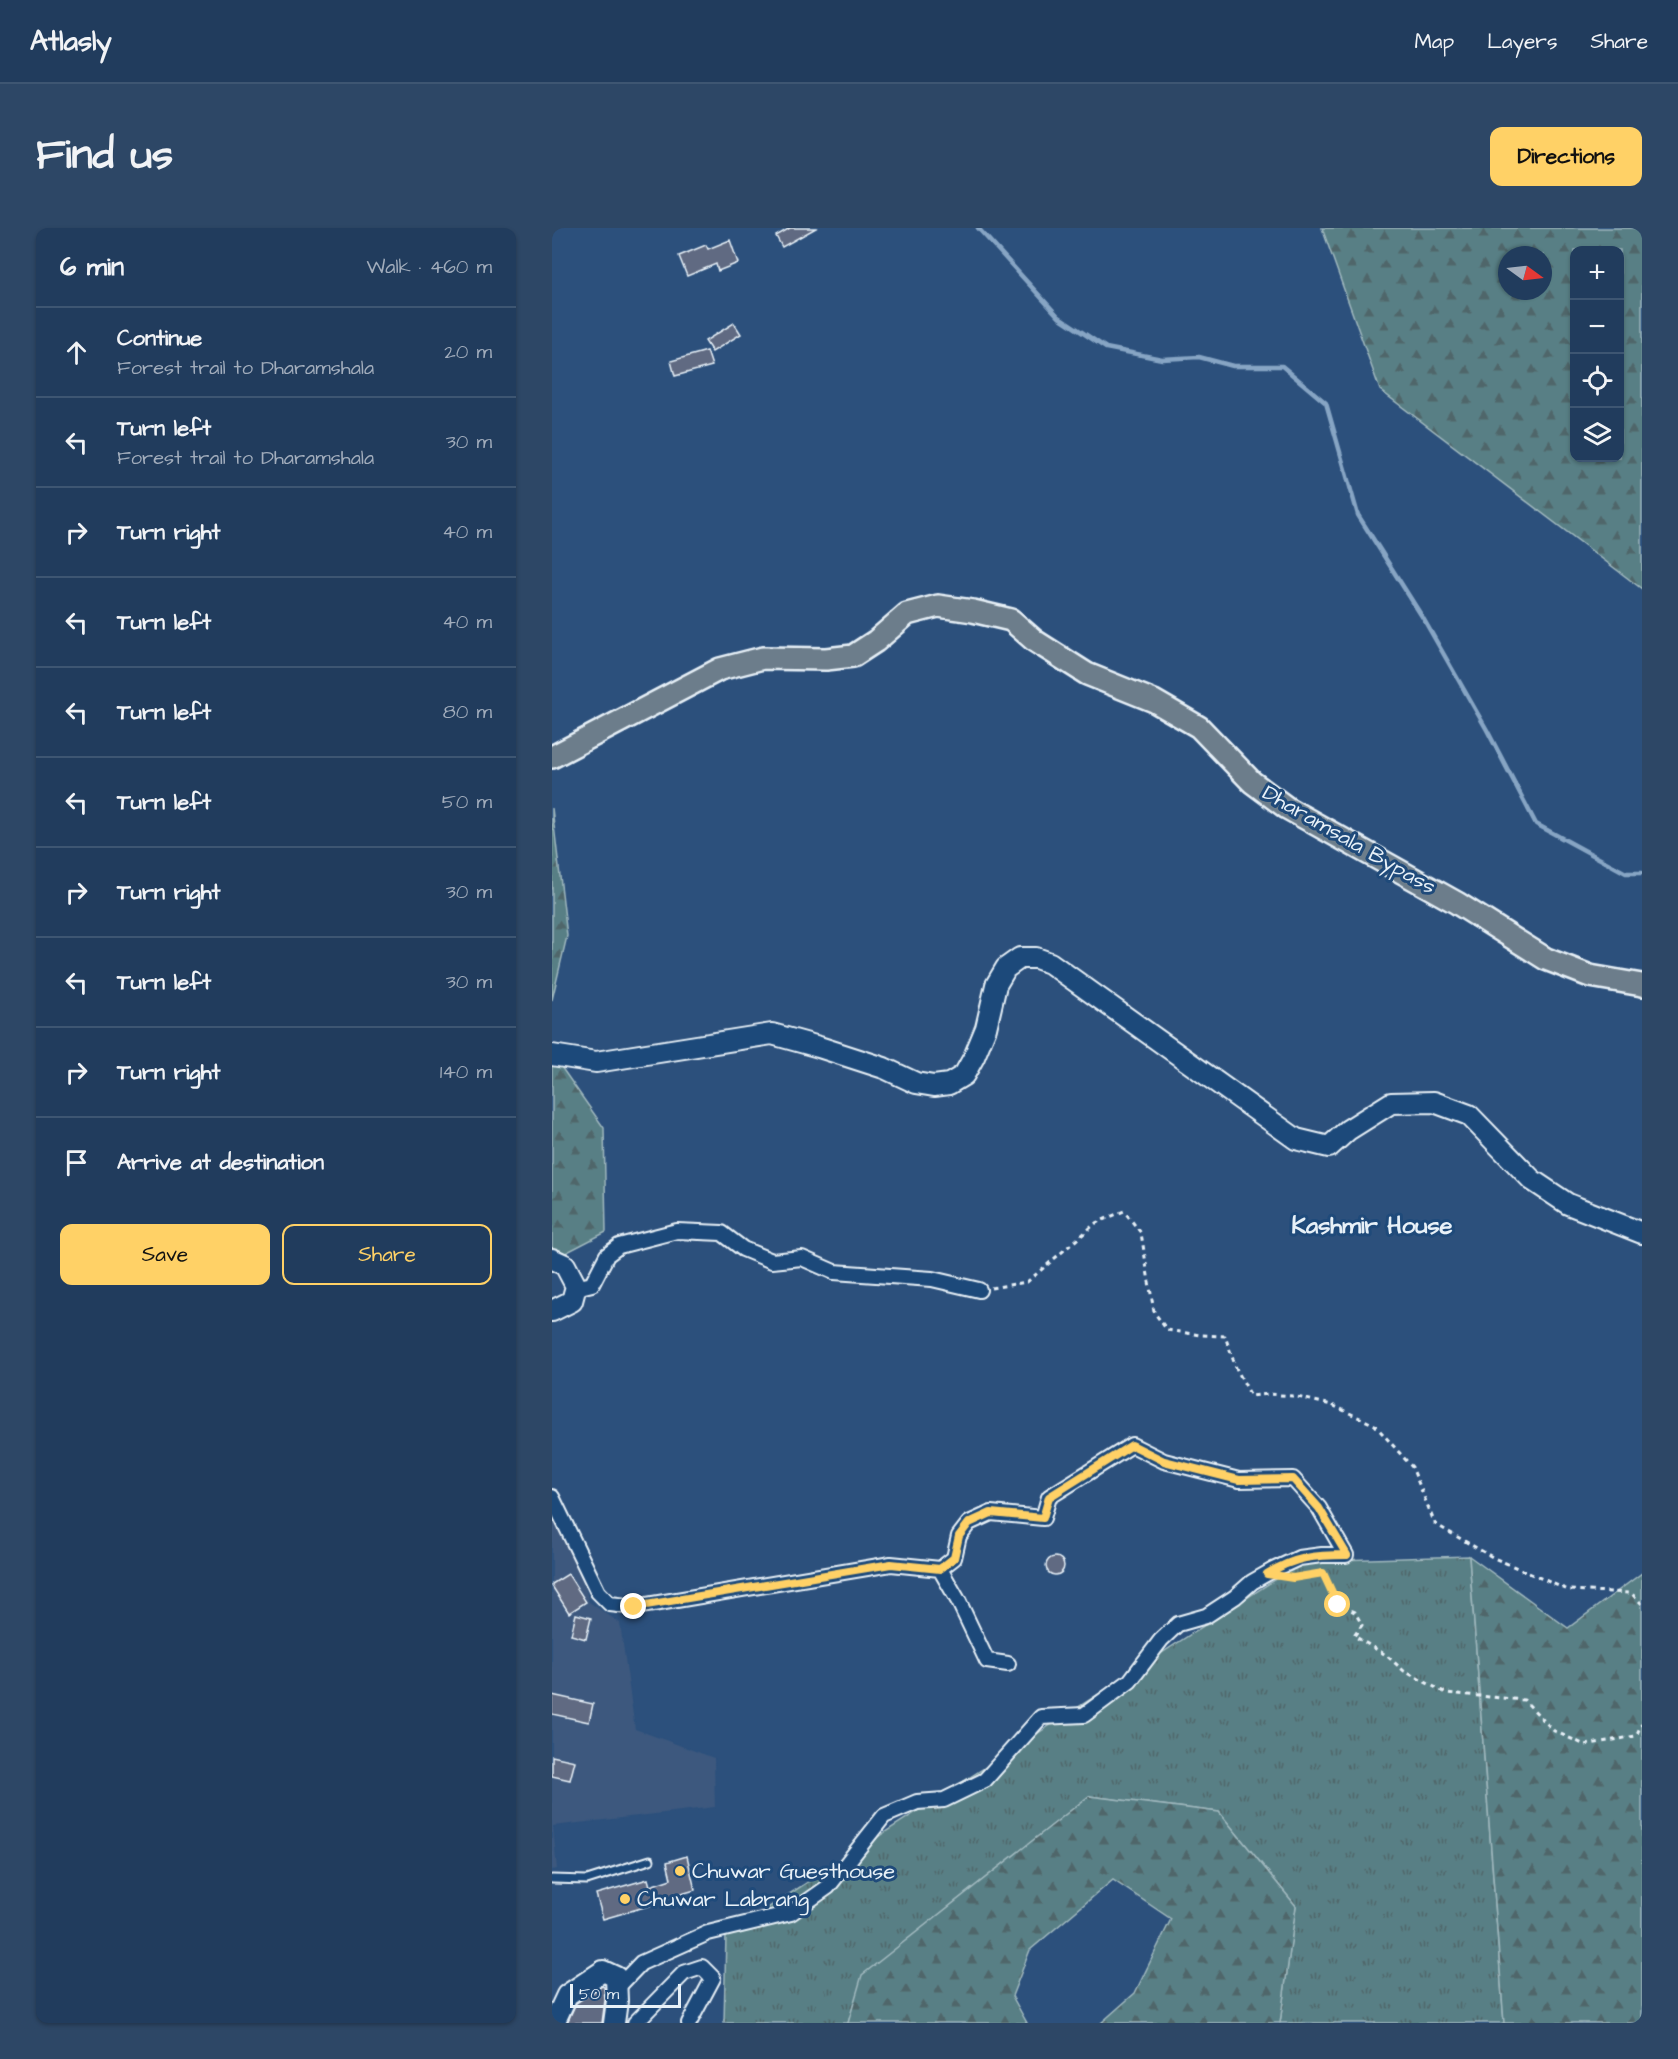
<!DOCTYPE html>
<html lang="en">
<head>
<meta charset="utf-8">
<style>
	:root { --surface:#213c5d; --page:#2d4766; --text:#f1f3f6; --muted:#a2adbc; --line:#3e5672; --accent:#ffd166 }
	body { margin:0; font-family:"Architects Daughter",sans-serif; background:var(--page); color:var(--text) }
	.controls { position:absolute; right:18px; top:18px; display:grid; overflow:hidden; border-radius:12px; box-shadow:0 2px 4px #0004 }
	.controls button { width:54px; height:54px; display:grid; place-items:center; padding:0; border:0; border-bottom:2px solid var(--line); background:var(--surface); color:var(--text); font:30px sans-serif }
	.compass { position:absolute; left:946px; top:18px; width:54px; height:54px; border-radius:50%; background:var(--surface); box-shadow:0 2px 4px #0004; rotate:105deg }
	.scale { position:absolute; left:18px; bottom:15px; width:111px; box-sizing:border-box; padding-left:6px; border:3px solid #e8f1f8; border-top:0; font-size:16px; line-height:21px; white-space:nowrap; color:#e8f1f8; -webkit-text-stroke:4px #1f4a7a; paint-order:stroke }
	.stop { position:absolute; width:18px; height:18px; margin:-14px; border:4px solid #ffd166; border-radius:50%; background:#fff }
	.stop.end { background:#ffd166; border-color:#fff; box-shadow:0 2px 6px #0008 }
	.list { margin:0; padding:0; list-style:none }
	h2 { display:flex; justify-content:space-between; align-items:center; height:78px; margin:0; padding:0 24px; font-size:26px }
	h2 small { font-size:20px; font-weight:400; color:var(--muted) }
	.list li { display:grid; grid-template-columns:39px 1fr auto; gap:18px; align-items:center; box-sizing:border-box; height:90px; padding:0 24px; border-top:2px solid var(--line) }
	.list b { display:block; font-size:22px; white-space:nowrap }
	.list p { margin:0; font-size:20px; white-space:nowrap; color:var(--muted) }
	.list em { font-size:20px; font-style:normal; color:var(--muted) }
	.actions { display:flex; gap:12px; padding:18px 24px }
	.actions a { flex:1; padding:14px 0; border:2px solid var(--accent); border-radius:12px; text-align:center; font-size:21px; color:var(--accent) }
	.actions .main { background:var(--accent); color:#111 }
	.icon { flex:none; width:33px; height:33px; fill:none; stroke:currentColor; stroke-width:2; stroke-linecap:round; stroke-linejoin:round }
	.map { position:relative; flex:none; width:1090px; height:1795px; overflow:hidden; border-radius:12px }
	header { display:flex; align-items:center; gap:36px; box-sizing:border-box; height:84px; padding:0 30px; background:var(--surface); border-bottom:2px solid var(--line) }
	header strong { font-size:28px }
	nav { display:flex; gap:33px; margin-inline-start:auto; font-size:21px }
	.intro { display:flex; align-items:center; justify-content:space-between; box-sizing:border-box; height:144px; padding:0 36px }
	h1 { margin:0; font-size:42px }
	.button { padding:15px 27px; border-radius:12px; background:var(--accent); color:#111; font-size:21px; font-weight:700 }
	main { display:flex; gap:36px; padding:0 36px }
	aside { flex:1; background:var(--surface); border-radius:12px; box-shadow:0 2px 4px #0004 }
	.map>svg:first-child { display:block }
	.built { fill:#3c587e }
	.grass { fill:url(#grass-tufts); stroke:#a0b8be; stroke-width:1.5 }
	.forest { fill:url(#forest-firs); stroke:#a0b8be; stroke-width:1.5; fill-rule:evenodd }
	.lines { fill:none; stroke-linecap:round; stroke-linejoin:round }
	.stream { stroke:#87a5c4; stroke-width:4.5 }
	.building { fill:#606a82; stroke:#e8f1f8; stroke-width:1.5 }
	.lane-casing { stroke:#e8f1f8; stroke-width:11 }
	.street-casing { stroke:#e8f1f8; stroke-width:18 }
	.secondary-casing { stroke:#e8f1f8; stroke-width:24 }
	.primary-casing { stroke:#e8f1f8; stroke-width:26 }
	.path { stroke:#e8f1f8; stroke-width:3; stroke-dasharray:4.5 4.5; stroke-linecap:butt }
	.lane { stroke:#1f4a7a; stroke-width:7 }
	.street { stroke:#1f4a7a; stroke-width:14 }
	.secondary { stroke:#1f4a7a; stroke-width:20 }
	.primary { stroke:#6c7d8b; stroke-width:21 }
	.route { stroke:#ffd166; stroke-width:8 }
	.poi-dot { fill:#ffd166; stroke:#1f4a7a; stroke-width:2 }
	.labels { text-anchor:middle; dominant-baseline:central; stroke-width:6; stroke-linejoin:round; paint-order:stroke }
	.street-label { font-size:22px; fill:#e8f1f8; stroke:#1f4a7a }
	.poi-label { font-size:22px; fill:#e8f1f8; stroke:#1f4a7a; text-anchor:start }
	.neighbourhood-label { font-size:24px; font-weight:bold; fill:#e8f1f8; stroke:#1f4a7a }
</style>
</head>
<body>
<header>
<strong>Atlasly</strong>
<nav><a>Map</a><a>Layers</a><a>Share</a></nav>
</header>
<div class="intro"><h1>Find us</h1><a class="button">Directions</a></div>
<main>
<aside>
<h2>6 min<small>Walk · 460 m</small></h2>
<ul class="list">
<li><svg class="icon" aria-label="ahead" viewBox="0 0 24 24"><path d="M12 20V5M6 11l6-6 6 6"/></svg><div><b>Continue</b><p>Forest trail to Dharamshala</p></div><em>20 m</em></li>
<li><svg class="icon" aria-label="left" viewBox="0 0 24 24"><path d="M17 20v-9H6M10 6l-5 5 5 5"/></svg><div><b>Turn left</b><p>Forest trail to Dharamshala</p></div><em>30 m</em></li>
<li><svg class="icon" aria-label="right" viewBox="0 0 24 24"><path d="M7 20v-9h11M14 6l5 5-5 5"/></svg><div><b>Turn right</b></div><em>40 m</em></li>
<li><svg class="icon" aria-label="left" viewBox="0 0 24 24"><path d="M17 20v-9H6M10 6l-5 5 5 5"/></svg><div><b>Turn left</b></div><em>40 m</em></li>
<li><svg class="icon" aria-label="left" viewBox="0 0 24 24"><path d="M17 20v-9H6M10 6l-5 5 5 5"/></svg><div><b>Turn left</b></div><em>80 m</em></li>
<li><svg class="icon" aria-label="left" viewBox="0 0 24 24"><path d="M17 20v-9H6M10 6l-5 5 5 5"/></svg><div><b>Turn left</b></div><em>50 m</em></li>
<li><svg class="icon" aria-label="right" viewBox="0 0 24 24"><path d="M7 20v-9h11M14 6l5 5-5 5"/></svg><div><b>Turn right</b></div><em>30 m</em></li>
<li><svg class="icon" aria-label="left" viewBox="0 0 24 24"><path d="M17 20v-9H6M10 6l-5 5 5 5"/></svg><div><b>Turn left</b></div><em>30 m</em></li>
<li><svg class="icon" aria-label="right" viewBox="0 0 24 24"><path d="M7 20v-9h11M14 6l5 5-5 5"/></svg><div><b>Turn right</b></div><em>140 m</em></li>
<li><svg class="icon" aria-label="arrive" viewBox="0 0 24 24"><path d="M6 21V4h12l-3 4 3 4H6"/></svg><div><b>Arrive at destination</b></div></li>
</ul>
<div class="actions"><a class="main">Save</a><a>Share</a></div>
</aside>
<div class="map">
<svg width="1090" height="1795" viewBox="0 0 1090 1795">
	<defs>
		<pattern id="grass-tufts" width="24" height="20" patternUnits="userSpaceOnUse" patternTransform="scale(1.5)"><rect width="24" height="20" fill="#587f85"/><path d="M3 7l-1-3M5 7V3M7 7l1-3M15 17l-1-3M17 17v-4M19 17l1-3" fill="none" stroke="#50666a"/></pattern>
		<pattern id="forest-firs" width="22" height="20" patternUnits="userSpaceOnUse" patternTransform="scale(1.5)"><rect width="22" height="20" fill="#587f85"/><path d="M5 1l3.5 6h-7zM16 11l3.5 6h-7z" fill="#50666a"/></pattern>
	</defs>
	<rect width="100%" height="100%" fill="#2c507c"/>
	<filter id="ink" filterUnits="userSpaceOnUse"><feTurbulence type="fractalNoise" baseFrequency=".0167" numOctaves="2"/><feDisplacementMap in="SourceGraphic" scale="12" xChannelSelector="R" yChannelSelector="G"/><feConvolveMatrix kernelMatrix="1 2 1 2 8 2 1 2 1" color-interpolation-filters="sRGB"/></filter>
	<g filter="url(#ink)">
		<path class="built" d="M0,1271L11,1273L37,1374L68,1395L83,1501L162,1530L163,1579L1,1598L5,1641L0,1642Z"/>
		<path class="grass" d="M917,1328L952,1795H728L744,1678L667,1584L537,1568L311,1747L296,1795H172L174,1707L752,1333Z"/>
		<path class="forest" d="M770,0H1090V361L828,162ZM1068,22V230H1023V22ZM955,27H991V63H955Z
			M0,580L15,708L0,772Z
			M0,826L52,900L54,1004L0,1032Z
			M917,1328L1016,1400L1090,1345V1795H952Z
			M537,1568L667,1584L744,1678L728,1795H549L583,1765L619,1691L561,1652L478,1722L460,1768L475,1795H296L310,1747Z"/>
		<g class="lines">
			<path class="stream" d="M426,0L507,89L554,120L610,131L647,129L681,138H730L774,175L806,287L871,390L935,502L984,596L1074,645H1090"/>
		</g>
		<path class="building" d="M238,0H264L230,19L224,8Z
			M178,12L186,35L166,43L164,36L135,48L127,28L154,17L156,21Z
			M182,95L189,106L160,124L153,113Z
			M155,123L160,138L123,148L119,133Z
			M494 1338a9 9 0 1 1 18 0a9 9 0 1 1-18 0Z
			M16,1346L34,1374L17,1385L0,1358V1356Z
			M24,1386L39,1390L34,1411L19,1407Z
			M0,1467L41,1476L37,1494L0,1486Z
			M0,1528L23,1533L18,1552L0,1548Z
			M135,1628L143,1662L102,1674L103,1676L51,1691L44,1666L96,1651L98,1658L119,1651L115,1634Z
			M50,1758L52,1759L53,1772L50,1795H15L24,1775Z"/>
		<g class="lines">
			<g class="lane-casing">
				<path id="lane" d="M0,1651L35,1652L98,1632"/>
			</g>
			<g class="street-casing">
				<path id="street" d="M24,1058L28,1059L40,1056L55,1027L67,1018L125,1003L170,1005L191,1021L220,1033L250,1030L282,1044L380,1051L427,1062
					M0,1269L46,1364L58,1376L83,1379L339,1336L388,1341L407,1374L435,1433L456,1436
					M65,1760L89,1735L156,1705L239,1685L276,1659L332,1588L365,1574L392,1572L433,1552L489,1489L532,1487L578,1453L609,1412L626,1396L654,1388L683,1369L700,1354L721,1342L747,1330L770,1327H794L767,1280L741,1251L687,1252L612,1233L580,1217L497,1269L491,1290L439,1285L417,1295L407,1308L402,1330L388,1341
					M83,1795L132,1745L150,1739L161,1750L137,1795"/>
			</g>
			<g class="secondary-casing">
				<path id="secondary" d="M0,827L44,834L220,806L267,819L332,840L364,855L382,858L397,856L412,847L422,829L434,800L444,757L454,740L468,730H484L498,735L744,911L777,919L796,902L839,875L882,874L917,887L980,952L1016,976L1090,1005
					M0,1031L13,1037L24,1058L20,1073L0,1083
					M2,1795L15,1767L51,1743L64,1749L65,1773L62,1795"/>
			</g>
			<g class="primary-casing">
				<path id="primary" d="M0,529L168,441L211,430L274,431L301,428L324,413L355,386L386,378L421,383L459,392L483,413L535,446L602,473L647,499L700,554L735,580L905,675L994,731L1038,748L1090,757"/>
			</g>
			<path class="path" d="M439,1060L475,1054L544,995L572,983L589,1005L602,1084L615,1102L648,1107L673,1108L684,1140L699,1168L717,1166L741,1168L780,1177L823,1197L860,1239L883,1296L942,1330L1016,1362L1079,1365L1090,1376
				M740,1349L771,1345L786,1377L803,1384L810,1397L802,1408L834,1427L852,1443L894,1465L972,1472L1002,1503L1033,1517L1084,1508L1090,1495"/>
			<use href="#lane" class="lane"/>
			<use href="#street" class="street"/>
			<use href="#secondary" class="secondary"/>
			<use href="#primary" class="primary"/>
		</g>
	</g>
	<g class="lines" filter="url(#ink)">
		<path class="route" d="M82,1379L339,1336L388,1341L402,1330L407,1308L417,1295L439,1285L491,1290L497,1269L580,1217L612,1233L687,1252L741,1251L767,1280L795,1327C763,1327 742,1329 715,1346L741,1350L771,1345L786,1377"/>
	</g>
	<g class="poi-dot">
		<circle cx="128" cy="1643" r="6"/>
		<circle cx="73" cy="1671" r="6"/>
	</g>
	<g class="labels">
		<g class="street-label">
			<text transform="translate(797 612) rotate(30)">Dharamsala Bypass</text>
		</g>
		<g class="poi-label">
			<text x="140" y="1643">Chuwar Guesthouse</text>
			<text x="85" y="1671">Chuwar Labrang</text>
		</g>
		<g class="neighbourhood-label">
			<text x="820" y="998">Kashmir House</text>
		</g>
	</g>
</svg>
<div class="controls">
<button>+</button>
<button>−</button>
<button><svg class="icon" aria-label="locate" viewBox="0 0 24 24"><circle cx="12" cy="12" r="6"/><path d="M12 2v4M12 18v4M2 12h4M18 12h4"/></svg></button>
<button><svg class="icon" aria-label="layers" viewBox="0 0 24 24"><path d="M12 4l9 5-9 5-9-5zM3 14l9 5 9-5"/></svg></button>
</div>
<svg class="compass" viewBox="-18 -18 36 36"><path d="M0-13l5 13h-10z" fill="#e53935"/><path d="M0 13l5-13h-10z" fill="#a2adbc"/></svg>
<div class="scale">50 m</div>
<div class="stop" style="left:786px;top:1377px"></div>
<div class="stop end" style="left:82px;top:1379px"></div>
</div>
</main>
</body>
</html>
